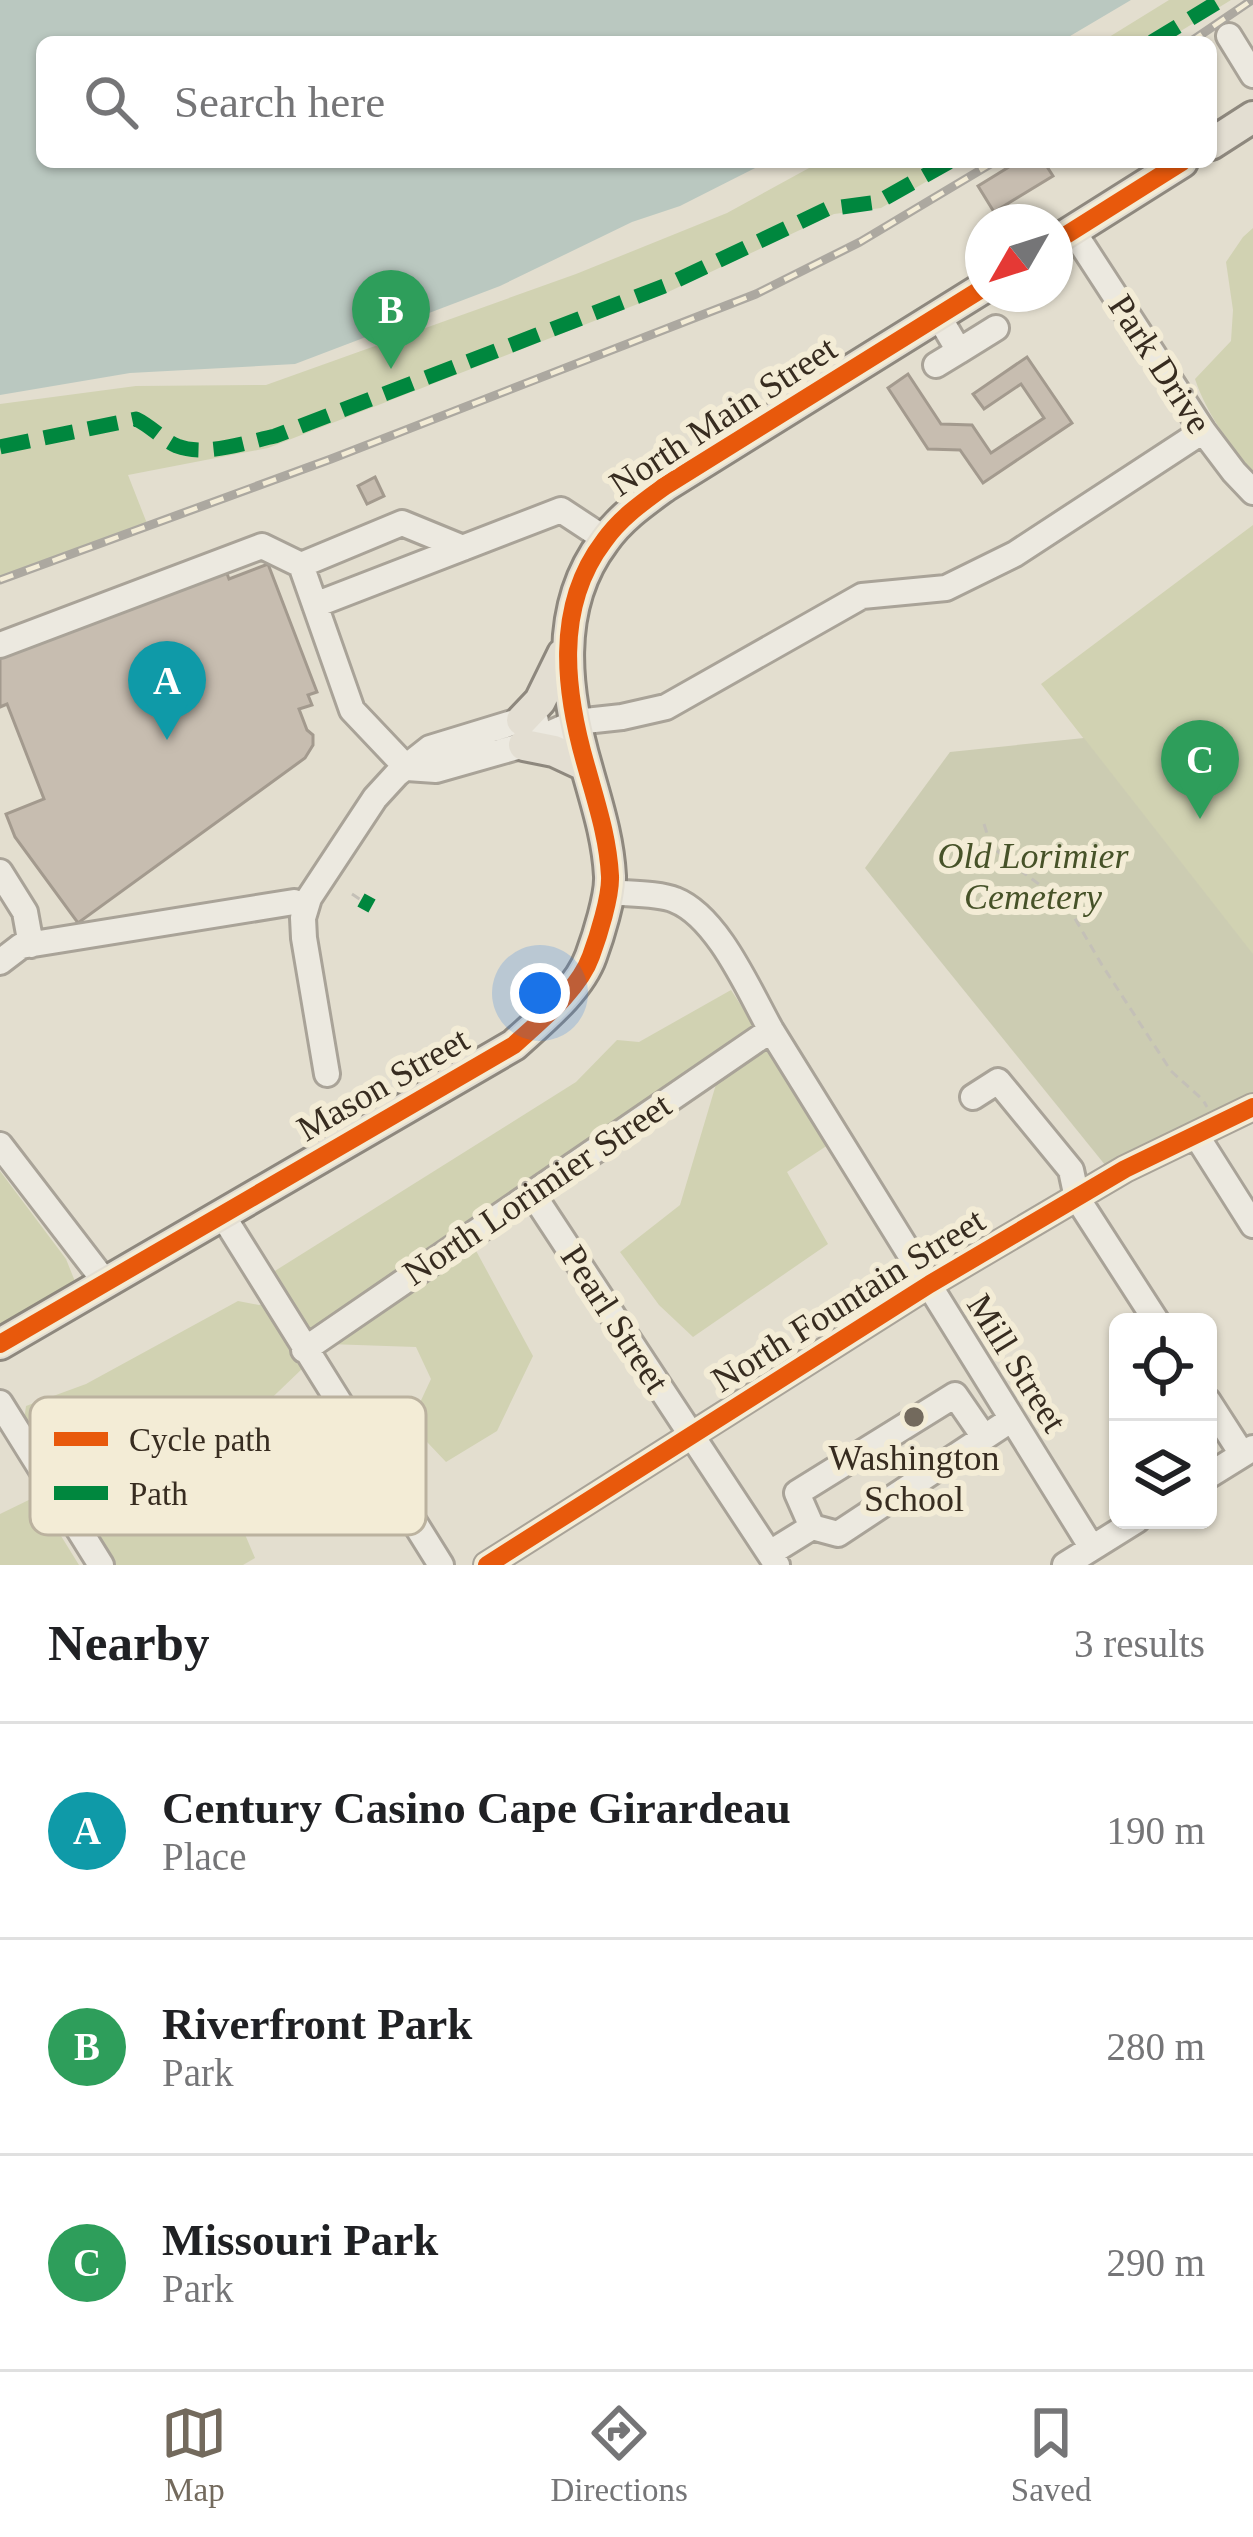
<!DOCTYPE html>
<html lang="en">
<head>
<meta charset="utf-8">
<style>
	:root { --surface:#fff; --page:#f6f6f6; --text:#202124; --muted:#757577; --line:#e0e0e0; --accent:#736a5d }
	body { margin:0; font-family:Georgia,serif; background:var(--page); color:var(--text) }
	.controls { position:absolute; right:36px; bottom:36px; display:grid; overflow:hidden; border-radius:18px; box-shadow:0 3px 9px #0004 }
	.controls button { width:108px; height:108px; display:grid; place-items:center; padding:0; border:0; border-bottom:3px solid var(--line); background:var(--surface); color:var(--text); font:60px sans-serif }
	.compass { position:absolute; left:965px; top:204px; width:108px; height:108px; border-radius:50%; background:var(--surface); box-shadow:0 3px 9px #0004; rotate:231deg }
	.you { position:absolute; left:540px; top:993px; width:42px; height:42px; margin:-30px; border:9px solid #fff; border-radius:50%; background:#1a73e8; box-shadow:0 0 0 18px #1a73e833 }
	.badge { display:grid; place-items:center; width:78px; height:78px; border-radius:50%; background:var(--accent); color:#fff; font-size:39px; font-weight:700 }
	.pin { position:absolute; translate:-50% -99px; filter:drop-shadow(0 3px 6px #0008) }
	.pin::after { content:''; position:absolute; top:63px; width:42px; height:36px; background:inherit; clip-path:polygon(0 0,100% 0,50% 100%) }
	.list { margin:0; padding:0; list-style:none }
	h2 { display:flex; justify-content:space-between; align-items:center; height:156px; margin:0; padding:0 48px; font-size:51px }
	h2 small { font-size:39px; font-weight:400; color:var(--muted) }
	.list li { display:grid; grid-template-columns:78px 1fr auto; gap:36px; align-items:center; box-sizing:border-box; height:216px; padding:0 48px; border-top:3px solid var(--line) }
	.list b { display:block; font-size:45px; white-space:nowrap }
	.list p { margin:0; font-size:39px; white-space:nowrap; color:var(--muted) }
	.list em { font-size:39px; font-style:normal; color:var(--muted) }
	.icon { flex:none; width:66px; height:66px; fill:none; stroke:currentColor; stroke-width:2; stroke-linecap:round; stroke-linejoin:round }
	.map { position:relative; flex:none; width:1253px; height:1565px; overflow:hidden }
	.search { position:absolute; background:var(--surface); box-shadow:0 3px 9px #0004; left:36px; right:36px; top:36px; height:132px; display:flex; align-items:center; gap:30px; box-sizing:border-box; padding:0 42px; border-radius:18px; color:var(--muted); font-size:45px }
	.sheet { height:804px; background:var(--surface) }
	nav { display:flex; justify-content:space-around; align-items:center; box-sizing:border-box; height:168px; border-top:3px solid var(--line); background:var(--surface); font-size:33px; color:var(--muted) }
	nav a { display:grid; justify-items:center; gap:6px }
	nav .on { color:var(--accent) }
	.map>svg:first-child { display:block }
	.green { fill:#d1d2b2 }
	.cemetery { fill:#ccccb2 }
	.water { fill:#bac8c0 }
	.building { fill:#c7bdb0; stroke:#a39a8e; stroke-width:3 }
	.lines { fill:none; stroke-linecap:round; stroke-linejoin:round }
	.minor-casing { stroke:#a9a398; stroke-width:30 }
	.major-casing { stroke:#8e887e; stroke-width:36 }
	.path { stroke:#c4c0b7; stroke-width:3; stroke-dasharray:9 6; stroke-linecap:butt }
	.minor { stroke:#ece9e0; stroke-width:24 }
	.major { stroke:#e3ded2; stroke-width:30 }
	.rail-casing { stroke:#aca8a0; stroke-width:9 }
	.rail { stroke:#f3ecd6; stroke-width:4.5; stroke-dasharray:14; stroke-linecap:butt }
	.quiet { stroke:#00873e; stroke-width:15; stroke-dasharray:30 15; stroke-linecap:butt }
	.cycleway-casing { stroke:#f3ecd6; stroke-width:26 }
	.cycleway { stroke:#e8590c; stroke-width:18 }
	.poi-dot { fill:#736a5d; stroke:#f3ecd6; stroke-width:4.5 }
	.labels { text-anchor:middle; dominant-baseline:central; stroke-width:12; stroke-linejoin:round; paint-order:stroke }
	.street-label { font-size:36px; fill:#372c20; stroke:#f3ecd6 }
	.park-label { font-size:36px; font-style:italic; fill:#465228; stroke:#f3ecd6 }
	.poi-label { font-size:36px; fill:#372c20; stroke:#f3ecd6 }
	.key { fill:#f3ecd6; stroke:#bbb29f; stroke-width:3 }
	.key-label { font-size:33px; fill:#372c20 }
</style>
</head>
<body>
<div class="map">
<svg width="1253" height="1565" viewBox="0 0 1253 1565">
	<rect width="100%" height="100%" fill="#e3decf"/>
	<path class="green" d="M1169,0H1231L1163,42H1101Z
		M820,162H960L881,208L834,214L666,293L268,448L128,475L148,526L0,580V404L136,386L266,385L576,274L727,213Z
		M1253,228V474C1230,444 1207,415 1195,379L1231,341L1233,310L1226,262L1243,237Z
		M1253,525V955L1041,684Z
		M731,990L831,1143L787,1172L828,1244L693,1337L659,1305L620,1252L680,1205L717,1081L474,1247L533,1356L497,1431L446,1462L410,1424L431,1379L416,1347L328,1344L318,1353L270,1274L576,1082L617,1040L639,1042Z
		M0,1171L66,1259L76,1284L0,1324Z
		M238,1301L259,1305L269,1302L304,1367L251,1418L215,1464L255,1558L243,1565H115L24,1420L26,1406L86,1384Z
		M37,1496V1497L79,1565H0V1514Z"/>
	<path class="cemetery" d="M1084,738L1253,954V1107L1114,1176L865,868L950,752Z"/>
	<path class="water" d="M0,0H1131L1060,42H42V162H767L680,206L632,222L500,286L295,364L130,373L0,395Z"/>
	<path class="building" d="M1017,162H1044L1053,176L994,212L978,186Z
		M1027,357L1072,423L983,483L960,450L928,449L888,388L908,374L941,424L972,425L991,453L1044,418L1021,384L984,409L973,394Z
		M375,477L384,496L367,504L358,486Z
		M268,564L317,692L308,695L312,705L299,709L307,730L313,735V745L305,758L78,923L15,837L6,814L44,799L7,704L0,707V654L225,568L229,579Z"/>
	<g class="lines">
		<g class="minor-casing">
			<path id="minor" d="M1229,36L1253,75
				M1073,231L1203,431L1234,472L1253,492
				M939,317L959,351L996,328
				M936,365L959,351
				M301,565L402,523L463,548
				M315,605L561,510L605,539
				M0,645L262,546L301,565L352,710L407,768
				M407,768L436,770L524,745L576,722L622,717L666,707L862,596L946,588L1015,554L1203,431
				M0,872L25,912L31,945
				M608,892C627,894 659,893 675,900C718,917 749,991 771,1030L1092,1548
				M0,962L21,946L294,902L305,907
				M327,1074L304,938L303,918L309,898L375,798L397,774L430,748L522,720L536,721
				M973,1097L998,1081L1071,1170L1077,1198L1157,1322
				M1196,1135L1253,1225
				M0,1145L106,1283
				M532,1193L777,1565
				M223,1216L441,1565
				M304,1350L771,1030
				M1208,1401L1242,1454
				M0,1403L101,1565
				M1208,1476L1253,1448
				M812,1527L797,1493L955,1395L984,1437
				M770,1553L812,1527L838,1534L1012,1419
				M487,1565L930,1284L1125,1169L1253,1107
				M1065,1565L1137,1520"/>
		</g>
		<g class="major-casing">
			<path id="major" d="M1211,144L1253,117
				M1055,242L1182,162
				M522,720L540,701L563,654
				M524,745L554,751L586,766
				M0,1344L514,1045C540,1021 579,990 591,956C598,937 611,896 610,876C608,838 597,805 587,769C565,694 553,608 604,541C620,518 643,502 665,486L983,288"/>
		</g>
		<path class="path" d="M984,824L990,843L1005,859L1067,905L1102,965L1171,1071L1203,1100L1207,1107
			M352,894L361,900"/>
		<use href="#minor" class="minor"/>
		<use href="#major" class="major"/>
		<g class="rail-casing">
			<path id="rail" d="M1190,42L1252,0
				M0,580L331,459L756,294L860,242L994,162"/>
		</g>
		<use href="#rail" class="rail"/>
		<path class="quiet" d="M1152,42L1221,0
			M0,447L136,419C151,426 163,440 177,446C206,457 247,442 275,436L667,285L827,209L878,202L949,162
			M361,900L372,906"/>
		<g class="cycleway-casing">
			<path id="cycleway" d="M1055,242L1182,162
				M0,1344L514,1045C540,1021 579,990 591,956C598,937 611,896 610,876C608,838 597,805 587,769C565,694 553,608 604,541C620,518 643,502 665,486L983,288
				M487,1565L930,1284L1125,1169L1253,1107"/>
		</g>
		<use href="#cycleway" class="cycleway"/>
	</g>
	<circle class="poi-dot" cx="914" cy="1417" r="12"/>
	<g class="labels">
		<g class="street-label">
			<text transform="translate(1160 364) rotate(57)">Park Drive</text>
			<text transform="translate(723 416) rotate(-33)">North Main Street</text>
			<text transform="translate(383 1084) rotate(-30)">Mason Street</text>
			<text transform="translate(537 1189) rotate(-34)">North Lorimier Street</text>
			<text transform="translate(848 1300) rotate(-32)">North Fountain Street</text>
			<text transform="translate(615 1319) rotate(57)">Pearl Street</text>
			<text transform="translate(1017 1363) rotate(58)">Mill Street</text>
		</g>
		<g class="park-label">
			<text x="1033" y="856">Old Lorimier<tspan x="1033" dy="41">Cemetery</tspan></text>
		</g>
		<g class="poi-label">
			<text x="914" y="1458">Washington<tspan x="914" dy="41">School</tspan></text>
		</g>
	</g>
	<rect x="30" y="1397" width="396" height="138" rx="18" class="key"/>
	<rect x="54" y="1432" width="54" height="14" fill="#e8590c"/>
	<rect x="54" y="1486" width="54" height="14" fill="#00873e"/>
	<g class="key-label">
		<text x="129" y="1451">Cycle path</text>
		<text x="129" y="1505">Path</text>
	</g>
</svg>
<div class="controls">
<button><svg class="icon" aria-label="locate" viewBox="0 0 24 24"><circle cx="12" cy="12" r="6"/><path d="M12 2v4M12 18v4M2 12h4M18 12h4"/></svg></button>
<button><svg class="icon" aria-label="layers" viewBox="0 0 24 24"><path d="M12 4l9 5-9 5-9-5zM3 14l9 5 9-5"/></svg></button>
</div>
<svg class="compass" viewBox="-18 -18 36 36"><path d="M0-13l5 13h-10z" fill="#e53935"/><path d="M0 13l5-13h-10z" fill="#757577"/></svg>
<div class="you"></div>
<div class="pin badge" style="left:167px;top:740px;background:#0f9aa8">A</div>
<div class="pin badge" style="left:391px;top:369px;background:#2e9e5b">B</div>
<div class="pin badge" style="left:1200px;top:819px;background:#2e9e5b">C</div>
<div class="search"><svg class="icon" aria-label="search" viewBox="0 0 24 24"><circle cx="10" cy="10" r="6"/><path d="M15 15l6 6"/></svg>Search here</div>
</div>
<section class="sheet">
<h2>Nearby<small>3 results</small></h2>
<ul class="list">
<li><span class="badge" style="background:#0f9aa8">A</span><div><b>Century Casino Cape Girardeau</b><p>Place</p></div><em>190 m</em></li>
<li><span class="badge" style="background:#2e9e5b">B</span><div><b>Riverfront Park</b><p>Park</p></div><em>280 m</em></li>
<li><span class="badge" style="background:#2e9e5b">C</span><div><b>Missouri Park</b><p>Park</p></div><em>290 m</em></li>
</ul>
</section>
<nav>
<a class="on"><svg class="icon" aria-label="map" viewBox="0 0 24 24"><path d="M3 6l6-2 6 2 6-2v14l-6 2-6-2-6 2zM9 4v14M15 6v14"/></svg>Map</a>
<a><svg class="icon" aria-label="directions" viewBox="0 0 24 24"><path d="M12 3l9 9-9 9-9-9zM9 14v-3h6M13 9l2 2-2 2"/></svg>Directions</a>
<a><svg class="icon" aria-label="saved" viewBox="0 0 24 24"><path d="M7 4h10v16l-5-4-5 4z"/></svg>Saved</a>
</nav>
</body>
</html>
